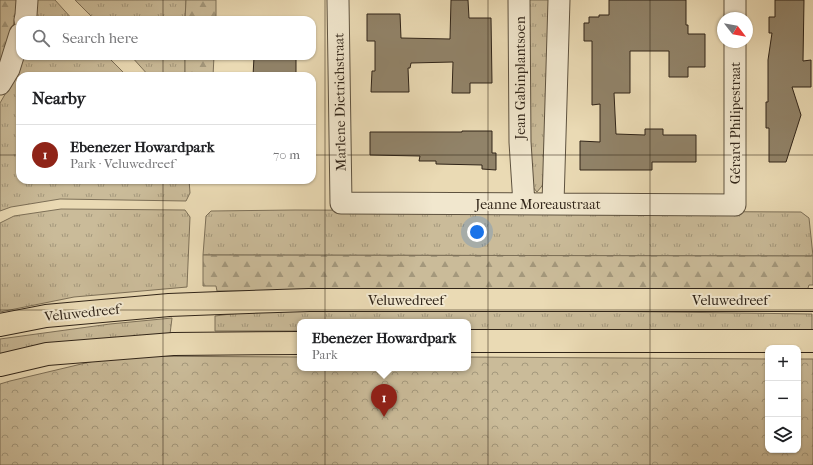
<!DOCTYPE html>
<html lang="en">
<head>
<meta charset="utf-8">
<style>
	:root { --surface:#fff; --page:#f6f6f6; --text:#202124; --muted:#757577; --line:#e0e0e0; --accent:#8f2418 }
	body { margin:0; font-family:"IM FELL French Canon",serif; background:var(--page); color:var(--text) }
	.controls { position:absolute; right:12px; bottom:12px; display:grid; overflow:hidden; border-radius:8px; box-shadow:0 1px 3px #0004 }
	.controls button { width:36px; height:36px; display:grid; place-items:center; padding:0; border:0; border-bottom:1px solid var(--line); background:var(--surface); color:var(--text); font:20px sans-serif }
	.compass { position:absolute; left:717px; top:12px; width:36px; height:36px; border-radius:50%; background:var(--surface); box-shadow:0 1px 3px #0004; rotate:121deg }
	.you { position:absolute; left:477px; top:232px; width:14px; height:14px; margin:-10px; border:3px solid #fff; border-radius:50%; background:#1a73e8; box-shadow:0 0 0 6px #1a73e833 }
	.badge { display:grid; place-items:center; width:26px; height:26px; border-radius:50%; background:var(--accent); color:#fff; font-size:13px; font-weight:700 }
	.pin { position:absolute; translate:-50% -33px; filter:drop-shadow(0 1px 2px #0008) }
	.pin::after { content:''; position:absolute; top:21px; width:14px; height:12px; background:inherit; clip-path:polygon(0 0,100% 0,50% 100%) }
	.popup { position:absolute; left:297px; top:319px; width:174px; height:52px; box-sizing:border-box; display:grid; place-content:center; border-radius:8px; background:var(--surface); filter:drop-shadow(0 1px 3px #0005); font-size:13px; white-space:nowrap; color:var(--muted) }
	.popup b { font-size:15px; color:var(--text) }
	.popup::after { content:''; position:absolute; left:50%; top:100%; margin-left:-8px; border:8px solid transparent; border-top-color:var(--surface) }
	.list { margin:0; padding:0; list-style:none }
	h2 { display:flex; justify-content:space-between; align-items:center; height:52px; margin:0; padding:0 16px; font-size:17px }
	h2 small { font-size:13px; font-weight:400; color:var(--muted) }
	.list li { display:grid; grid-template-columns:26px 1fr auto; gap:12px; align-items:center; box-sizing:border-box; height:60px; padding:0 16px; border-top:1px solid var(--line) }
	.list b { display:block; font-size:15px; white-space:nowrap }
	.list p { margin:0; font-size:13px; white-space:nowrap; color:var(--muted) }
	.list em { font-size:13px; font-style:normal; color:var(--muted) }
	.icon { flex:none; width:22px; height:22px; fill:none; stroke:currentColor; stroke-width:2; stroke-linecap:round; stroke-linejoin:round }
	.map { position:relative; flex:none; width:813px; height:465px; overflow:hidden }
	.search { position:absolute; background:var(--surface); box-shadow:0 1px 3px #0004; left:16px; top:16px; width:300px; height:44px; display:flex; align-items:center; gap:10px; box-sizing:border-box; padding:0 14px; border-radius:12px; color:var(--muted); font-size:15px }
	.panel { position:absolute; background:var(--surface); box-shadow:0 1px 3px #0004; left:16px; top:72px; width:300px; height:112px; border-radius:12px }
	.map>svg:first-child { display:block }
	.grass { fill:url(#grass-tufts); stroke:#7d7058 }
	.forest { fill:url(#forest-firs); stroke:#7d7058 }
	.park { fill:url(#park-crowns); stroke:#7d7058 }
	.building { fill:#918369; stroke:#302418 }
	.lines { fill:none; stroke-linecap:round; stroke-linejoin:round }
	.minor-casing { stroke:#5e523f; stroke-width:23 }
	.major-casing { stroke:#302418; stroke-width:24 }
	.minor { stroke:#f1e7ce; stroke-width:21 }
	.major { stroke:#eadab4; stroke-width:22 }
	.grid { fill:none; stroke:#302418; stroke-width:1; stroke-opacity:0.55 }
	.labels { text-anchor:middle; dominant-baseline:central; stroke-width:4; stroke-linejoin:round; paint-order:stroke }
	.street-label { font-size:14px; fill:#302418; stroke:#f1e7ce }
</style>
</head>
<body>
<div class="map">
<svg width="813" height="465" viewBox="0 0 813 465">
	<defs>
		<pattern id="grass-tufts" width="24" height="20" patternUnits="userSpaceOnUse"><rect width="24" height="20" fill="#cabb99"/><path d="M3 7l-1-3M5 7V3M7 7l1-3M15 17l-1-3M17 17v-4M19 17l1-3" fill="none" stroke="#a4987c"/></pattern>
		<pattern id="forest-firs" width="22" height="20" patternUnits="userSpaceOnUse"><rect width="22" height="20" fill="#cabb99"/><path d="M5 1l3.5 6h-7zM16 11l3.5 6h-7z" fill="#a4987c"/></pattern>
		<pattern id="park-crowns" width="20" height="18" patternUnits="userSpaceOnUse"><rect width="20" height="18" fill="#cabb99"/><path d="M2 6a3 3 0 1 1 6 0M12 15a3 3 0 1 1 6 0" fill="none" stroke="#a4987c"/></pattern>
	</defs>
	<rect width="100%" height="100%" fill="#eadab4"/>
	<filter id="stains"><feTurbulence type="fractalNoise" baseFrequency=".005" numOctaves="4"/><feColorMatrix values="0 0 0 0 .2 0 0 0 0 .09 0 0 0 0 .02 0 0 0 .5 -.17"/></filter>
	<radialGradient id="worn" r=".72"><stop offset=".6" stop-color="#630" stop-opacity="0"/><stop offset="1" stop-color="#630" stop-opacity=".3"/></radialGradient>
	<path class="grass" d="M35,0H55L73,20H33Z
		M75,0H186L185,20H95Z
		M527,0H550L544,179L542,186L537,192L532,186L531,180Z
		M22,56H107L127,76H20V180H189L190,193L186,201L60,199L11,207L0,211V103L14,79Z
		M131,56H185V76H149Z
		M61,209L185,210L190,217L187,287L74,297L0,312V223L14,216Z
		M295,210L801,212L809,218L813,256L203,255L206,216L211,211Z
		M288,307L812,314V331H468V322H300V331H215V316Z
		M172,318L170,334L0,356V339L110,324Z"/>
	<path class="forest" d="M0,0H18V2L10,41L0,67Z
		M186,0H216V20H185Z
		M185,56H214L213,76H185Z
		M203,255L813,256V285H809L807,291H217L216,286H203Z"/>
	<path class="park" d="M115,356L300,357V368H468V357L768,359V450H798V359H813V465H0V384L10,381Z"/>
	<path class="building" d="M451,0H468L469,18H491L492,83H470V93H452L453,62L411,63L410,68H408L409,92H371L372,71H375V41H367V14H400L401,38L450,39Z
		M609,0H686V25H688V34H705V67H688V77H669V51H630V93H614L616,134L645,135V129H663V135H696V162H652V170H580V141L600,142V104L592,105V41H584V23H589V17H599V15H609Z
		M775,0H804L803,61L811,60V87H792L801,115L786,162H769V128H766V102H768V60L772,33H769V17H775Z
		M254,57L296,58V76H253Z
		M462,131H492V153H496V170L482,169V165L436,164V161H419L420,156L370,155V132H462Z"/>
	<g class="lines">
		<g class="minor-casing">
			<path id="minor" d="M338,0L341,203L735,205V42
				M519,0L520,142L524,204
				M735,18V0
				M25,20L26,15L27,0
				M0,84L9,69L20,34
				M553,203L559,0"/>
		</g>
		<g class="major-casing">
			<path id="major" d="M0,325L46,316L169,305L220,303L309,300H813
				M468,341H813
				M0,365L47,354L173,344L300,343"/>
		</g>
		<use href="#minor" class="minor"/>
		<use href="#major" class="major"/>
	</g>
	<path class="grid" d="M163,0V20M325,0V465M488,0V465M650,0V465M163,56V76M0,155H20M312,155H813M163,180V465M0,310H813"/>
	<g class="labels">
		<g class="street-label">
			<text transform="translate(520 78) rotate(-90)">Jean Gabinplantsoen</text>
			<text transform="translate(340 102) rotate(-91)">Marlene Dietrichstraat</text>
			<text transform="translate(735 123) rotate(-90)">Gérard Philipestraat</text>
			<text x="538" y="204">Jeanne Moreaustraat</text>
			<text x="406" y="300">Veluwedreef</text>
			<text x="730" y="300">Veluwedreef</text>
			<text transform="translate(82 313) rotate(-6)">Veluwedreef</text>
		</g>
	</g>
	<rect width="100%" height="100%" filter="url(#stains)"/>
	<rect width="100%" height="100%" fill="url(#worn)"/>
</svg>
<div class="controls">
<button>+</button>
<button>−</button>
<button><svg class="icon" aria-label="layers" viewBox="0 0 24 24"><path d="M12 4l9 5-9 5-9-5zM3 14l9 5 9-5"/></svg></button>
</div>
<svg class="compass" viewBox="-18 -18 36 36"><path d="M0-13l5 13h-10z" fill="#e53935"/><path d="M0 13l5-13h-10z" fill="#757577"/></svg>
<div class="you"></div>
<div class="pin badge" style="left:384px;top:417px">1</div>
<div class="popup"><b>Ebenezer Howardpark</b>Park</div>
<div class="search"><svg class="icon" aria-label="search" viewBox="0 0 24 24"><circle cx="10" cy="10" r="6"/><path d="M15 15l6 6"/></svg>Search here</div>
<section class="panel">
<h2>Nearby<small></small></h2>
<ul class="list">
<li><span class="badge">1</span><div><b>Ebenezer Howardpark</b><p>Park · Veluwedreef</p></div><em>70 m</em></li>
</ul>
</section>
</div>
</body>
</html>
